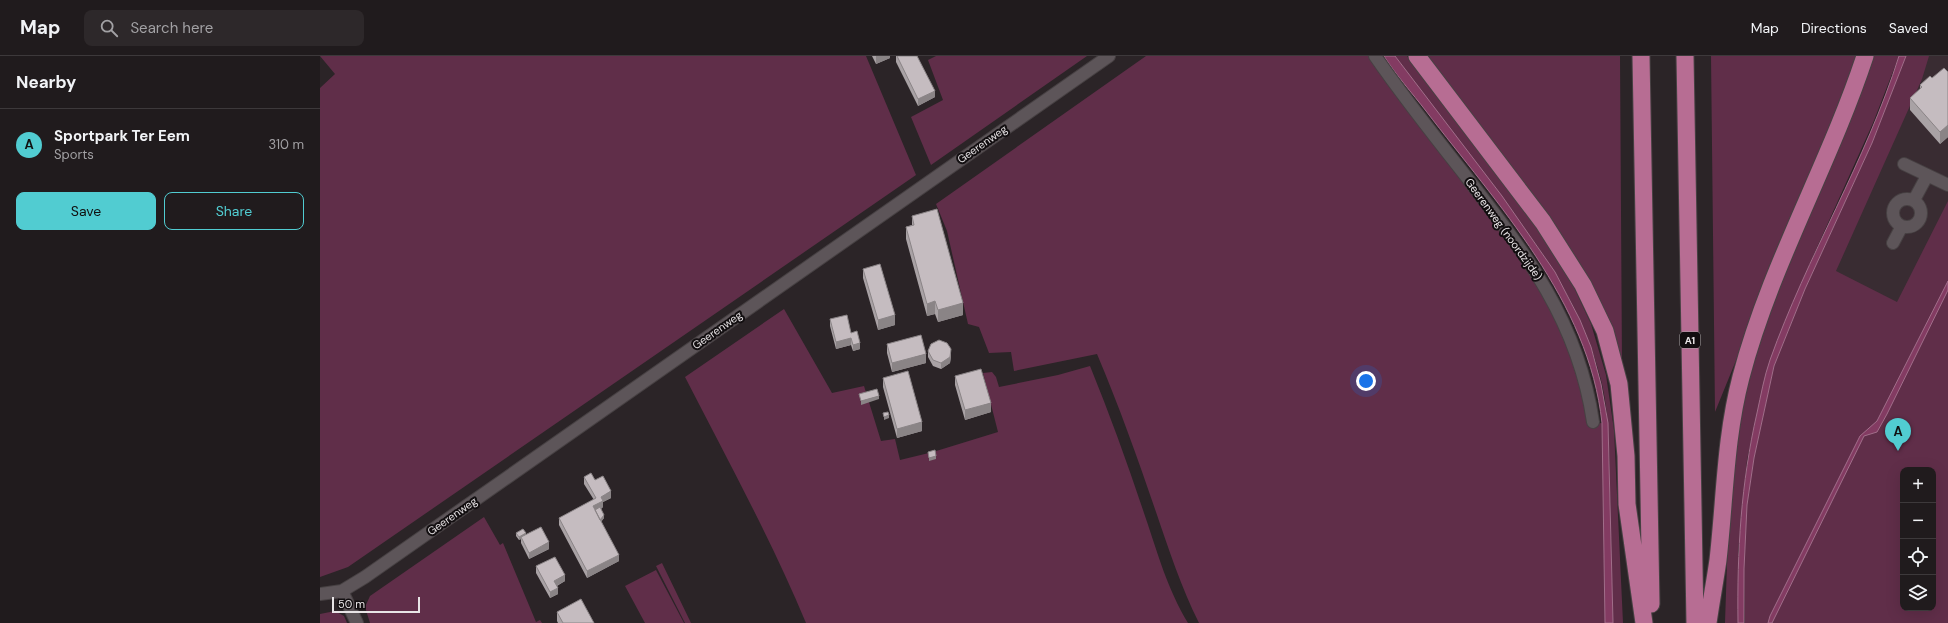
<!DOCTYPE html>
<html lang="en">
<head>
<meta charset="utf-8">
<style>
	:root { --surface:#201b1d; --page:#2d282a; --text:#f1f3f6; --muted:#a2a1a4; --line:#3d393b; --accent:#51ccd1 }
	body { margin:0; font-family:"DM Sans",sans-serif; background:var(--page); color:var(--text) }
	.controls { position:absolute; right:12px; bottom:12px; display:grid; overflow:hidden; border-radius:8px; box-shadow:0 4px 16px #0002 }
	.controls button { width:36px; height:36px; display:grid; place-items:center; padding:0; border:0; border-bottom:1px solid var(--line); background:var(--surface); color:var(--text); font:20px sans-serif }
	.scale { position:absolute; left:12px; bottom:10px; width:88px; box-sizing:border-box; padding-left:4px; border:2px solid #e8e4e6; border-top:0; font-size:11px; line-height:14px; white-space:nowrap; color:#e8e4e6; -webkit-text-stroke:3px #120e10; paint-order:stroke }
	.you { position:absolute; left:1046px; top:325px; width:14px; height:14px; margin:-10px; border:3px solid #fff; border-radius:50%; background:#1a73e8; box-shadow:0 0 0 6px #1a73e833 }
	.badge { display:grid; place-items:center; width:26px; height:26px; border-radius:50%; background:var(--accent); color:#111; font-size:13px; font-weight:700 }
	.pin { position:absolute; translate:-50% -33px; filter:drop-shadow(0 1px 2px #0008) }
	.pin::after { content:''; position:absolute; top:21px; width:14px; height:12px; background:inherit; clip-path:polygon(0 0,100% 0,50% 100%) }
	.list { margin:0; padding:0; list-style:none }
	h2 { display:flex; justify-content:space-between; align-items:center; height:52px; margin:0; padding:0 16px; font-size:17px }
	h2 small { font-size:13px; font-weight:400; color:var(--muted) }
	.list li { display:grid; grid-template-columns:26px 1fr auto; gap:12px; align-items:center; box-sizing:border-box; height:72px; padding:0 16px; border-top:1px solid var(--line) }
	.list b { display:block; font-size:15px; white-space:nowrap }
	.list p { margin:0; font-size:13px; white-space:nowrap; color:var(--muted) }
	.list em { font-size:13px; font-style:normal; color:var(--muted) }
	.actions { display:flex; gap:8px; padding:12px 16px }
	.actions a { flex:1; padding:9px 0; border:1px solid var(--accent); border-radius:8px; text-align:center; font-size:14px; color:var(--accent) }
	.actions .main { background:var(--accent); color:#111 }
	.icon { flex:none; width:22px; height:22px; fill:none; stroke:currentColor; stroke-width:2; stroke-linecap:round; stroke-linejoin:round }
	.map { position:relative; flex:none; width:1628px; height:567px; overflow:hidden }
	header { display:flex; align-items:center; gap:24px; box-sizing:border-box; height:56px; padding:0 20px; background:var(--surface); border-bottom:1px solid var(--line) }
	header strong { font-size:19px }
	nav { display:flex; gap:22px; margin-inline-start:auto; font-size:14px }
	.search { width:280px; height:36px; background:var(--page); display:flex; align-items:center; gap:10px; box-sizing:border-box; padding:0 14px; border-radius:8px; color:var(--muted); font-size:15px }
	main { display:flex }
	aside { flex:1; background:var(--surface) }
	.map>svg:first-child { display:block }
	.built { fill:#392c32 }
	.green { fill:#602e49; fill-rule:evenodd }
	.water { fill:#833b62; stroke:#a16e8a }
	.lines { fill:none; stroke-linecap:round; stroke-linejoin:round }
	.minor-casing { stroke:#474143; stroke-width:14 }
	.highway-casing { stroke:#474143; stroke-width:19 }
	.minor { stroke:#5d5559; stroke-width:12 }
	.highway { stroke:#b76d93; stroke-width:17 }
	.wall { fill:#a9a2a5 }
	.shaded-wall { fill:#8a8486 }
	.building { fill:#c5bcc0; stroke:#8a8486 }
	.labels { text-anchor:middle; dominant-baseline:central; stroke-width:4; stroke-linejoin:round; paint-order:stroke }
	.shield { fill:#120e10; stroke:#a8a4a6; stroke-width:1 }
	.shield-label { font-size:10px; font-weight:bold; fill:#e8e4e6 }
	.street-label { font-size:11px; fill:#e8e4e6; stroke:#120e10 }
</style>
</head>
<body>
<header>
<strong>Map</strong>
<div class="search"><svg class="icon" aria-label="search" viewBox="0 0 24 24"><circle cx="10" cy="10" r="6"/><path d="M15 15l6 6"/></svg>Search here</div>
<nav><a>Map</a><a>Directions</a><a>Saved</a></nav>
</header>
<main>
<aside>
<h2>Nearby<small></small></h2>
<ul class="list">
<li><span class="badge">A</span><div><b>Sportpark Ter Eem</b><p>Sports</p></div><em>310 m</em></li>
</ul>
<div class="actions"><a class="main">Save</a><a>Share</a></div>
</aside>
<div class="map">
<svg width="1628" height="567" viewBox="0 0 1628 567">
	<rect width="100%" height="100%" fill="#2b2427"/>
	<path class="built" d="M1595,0H1628V164L1575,270L1502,205Z"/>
	<path class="green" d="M0,0H546L596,119L28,511L0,521V32L15,18Z
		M616,0H767L611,109L591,61L623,44L608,4Z
		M826,0H1050L1115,91L1186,182L1220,230L1244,275L1270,368L1282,367L1285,567H879C861,531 849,494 836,456C818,403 799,350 777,298L694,315L691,296L669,297L659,271L648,268L627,175L616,148Z
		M1075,0H1087L1217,172L1251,225L1271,268L1286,319L1294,374L1303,567H1293C1292,524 1291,480 1290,437C1289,400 1290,364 1282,328C1270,277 1245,230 1215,187Z
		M1106,0H1300L1302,308L1290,271Z
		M1391,0H1540L1395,356Z
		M1554,0H1579L1553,67L1494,198L1446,317L1427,404L1418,496V567H1405C1408,491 1408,403 1427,330C1457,215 1518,112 1554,0Z
		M1586,0H1609L1602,23L1516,215L1577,246L1628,145V567H1425L1424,513L1427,449L1434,402L1454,310L1485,233L1552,87ZM1583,414H1613V552H1583Z
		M464,253L512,337L544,330L561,385L575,383L580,404L613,396L678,376L663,317L672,316L676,321L679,331L738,319L770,310C790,359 808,409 825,460C838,498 847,532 868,567H486C451,483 407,403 365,321Z
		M164,461L180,489L183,487L216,566L220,564L222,567H50L45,551L50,540Z
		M342,507L371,567H365L336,510Z
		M336,514L364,567H325L305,530Z
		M15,555L24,560L27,567H0V558Z"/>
	<path class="water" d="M1064,0H1075L1182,140L1235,216L1260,264L1271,291L1281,328L1288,367L1293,567H1285L1282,367C1269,245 1177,148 1106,55C1092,37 1076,19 1064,0Z
		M1579,0H1586L1552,87L1485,233L1454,310L1434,402L1427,449L1424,513V567H1418C1417,495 1421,427 1437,357C1441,339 1444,321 1450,304C1487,200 1546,105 1579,0Z
		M1628,225V234L1567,358L1557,376L1544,380L1452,567H1448L1450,560L1540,380L1557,365Z"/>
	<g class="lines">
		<g class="minor-casing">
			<path id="minor" d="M1055,0C1082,39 1111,76 1141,114C1203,194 1258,263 1273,366
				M1584,108L1628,129
				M1573 157a14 14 0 1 1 28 0a14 14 0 1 1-28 0Z
				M1594,144L1607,120
				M1573,187L1582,170
				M22,535L37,567
				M0,538L22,535L45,521L789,0"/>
		</g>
		<g class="highway-casing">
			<path id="highway" d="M1097,0L1223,166L1263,229L1285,275L1299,328L1306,400L1307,448L1324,567
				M1321,0L1331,548
				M1365,0L1375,567
				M1388,567C1391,546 1395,525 1398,504C1405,443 1405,382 1421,321C1450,210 1509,109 1545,0"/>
		</g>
		<use href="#minor" class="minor"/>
		<use href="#highway" class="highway"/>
	</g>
	<path class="wall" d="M552,0H570V2L556,8Z
		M576,0H597L615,41L598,50L576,6Z
		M1628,16V81L1620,88L1590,54V42L1600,33V29L1612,22Z
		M592,160L643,259L618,266L615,258L607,260L586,183V171L592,169Z
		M543,213L575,269L558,274L543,222Z
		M510,263L531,277L540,293L533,295L531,289L516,293L510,270Z
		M567,288L606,307L572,316L567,297Z
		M608,295L631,300L630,307L621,313L613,310L608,301Z
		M635,320L671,356L645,364L635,329Z
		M563,322L602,375L577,382L563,331Z
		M264,421L275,424L291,442L283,446V451L281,453L284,462L281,466L299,505L267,522L239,469V462L274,444L264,428Z
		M196,477L206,479L229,493L209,503L201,487V483L199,484L196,480Z
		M216,510L245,525L237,530L238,538L230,542L216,517Z
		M237,556L274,567H238L237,565Z"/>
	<path class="shaded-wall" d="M556,0H570V2L556,8Z
		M615,35V41L598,50V43Z
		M1628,69V81L1620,88V76Z
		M615,245V258L607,260V248Z
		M643,247V259L618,266V254Z
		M575,259V269L558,274V264Z
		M531,282V289L516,293V286Z
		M540,287V293L533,295V289Z
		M631,293V300L630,307L621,313V307Z
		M606,298V307L572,316V307Z
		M559,340V343L541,349V345Z
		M671,347V356L645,364V354Z
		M569,359V362L564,364V361Z
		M602,366V375L577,382V373Z
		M616,400V403L609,405V402Z
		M291,435V442L283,446V451L275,456L273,450L281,441Z
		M284,459V462L279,468V465Z
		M206,477V481H201V483L199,484V481Z
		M229,486V493L209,503V497Z
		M299,499V505L267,522V515Z
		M245,519V525L234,531V525Z
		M238,532V538L230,542V536Z"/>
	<path class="building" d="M577,0H597L615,35L598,43Z
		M1624,12L1628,16V69L1620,76L1590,42L1602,31L1600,29L1610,20L1612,22Z
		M617,153L643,247L618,254L615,245L607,248L586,171L594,169L592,160Z
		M560,208L575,259L558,264L543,213Z
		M527,259L531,277L537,275L540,287L533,289L531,282L516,286L510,263Z
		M601,279L606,298L572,307L567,288Z
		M619,284L627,287L631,293L630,301L621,307L613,304L608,295L611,288Z
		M661,313L671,347L645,354L635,320Z
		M588,315L602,366L577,373L563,322Z
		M557,333L559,340L541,345L539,338Z
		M568,356L569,359L564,361L563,357Z
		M615,394L616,400L609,402L608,396Z
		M271,417L275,424L283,420L291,435L281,441L283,445L273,450L299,499L267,515L239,462L276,442L264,421Z
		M280,451L284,459L280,464L275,454Z
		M221,471L229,486L209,497L201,481Z
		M203,473L206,477L199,481L196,477Z
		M235,501L245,519L234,525L238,532L230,536L216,510Z
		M261,543L274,567H243L237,556Z"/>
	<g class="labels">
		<rect class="shield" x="1360" y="276" width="20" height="16" rx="3"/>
		<g class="shield-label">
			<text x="1370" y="284">A1</text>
		</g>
		<g class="street-label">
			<text transform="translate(662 88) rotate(-35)">Geerenweg</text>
			<text transform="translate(1184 173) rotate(54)">Geerenweg (noordzijde)</text>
			<text transform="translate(397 274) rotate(-35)">Geerenweg</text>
			<text transform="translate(132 460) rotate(-35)">Geerenweg</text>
		</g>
	</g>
</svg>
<div class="controls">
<button>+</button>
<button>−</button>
<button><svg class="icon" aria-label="locate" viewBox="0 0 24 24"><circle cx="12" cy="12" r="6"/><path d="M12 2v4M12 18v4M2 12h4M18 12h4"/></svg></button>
<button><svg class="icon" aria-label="layers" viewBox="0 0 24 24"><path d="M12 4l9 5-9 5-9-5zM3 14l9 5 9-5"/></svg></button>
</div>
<div class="scale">50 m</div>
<div class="you"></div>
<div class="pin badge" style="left:1578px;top:395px">A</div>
</div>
</main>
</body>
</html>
